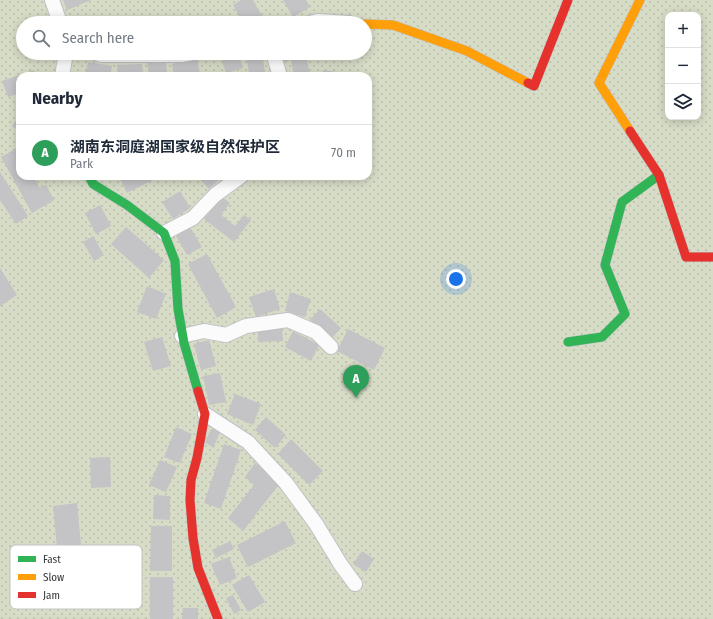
<!DOCTYPE html>
<html lang="en">
<head>
<meta charset="utf-8">
<style>
	:root { --surface:#fff; --page:#f2f2f3; --text:#1f2937; --muted:#747a83; --line:#e0e1e3; --accent:#db2777 }
	body { margin:0; font-family:"Fira Sans Condensed","Noto Sans SC",sans-serif; background:var(--page); color:var(--text) }
	.controls { position:absolute; right:12px; top:12px; display:grid; overflow:hidden; border-radius:8px; box-shadow:0 2px 10px #0003 }
	.controls button { width:36px; height:36px; display:grid; place-items:center; padding:0; border:0; border-bottom:1px solid var(--line); background:var(--surface); color:var(--text); font:20px sans-serif }
	.you { position:absolute; left:456px; top:279px; width:14px; height:14px; margin:-10px; border:3px solid #fff; border-radius:50%; background:#1a73e8; box-shadow:0 0 0 6px #1a73e833 }
	.badge { display:grid; place-items:center; width:26px; height:26px; border-radius:50%; background:var(--accent); color:#fff; font-size:13px; font-weight:700 }
	.pin { position:absolute; translate:-50% -33px; filter:drop-shadow(0 1px 2px #0008) }
	.pin::after { content:''; position:absolute; top:21px; width:14px; height:12px; background:inherit; clip-path:polygon(0 0,100% 0,50% 100%) }
	.list { margin:0; padding:0; list-style:none }
	h2 { display:flex; justify-content:space-between; align-items:center; height:52px; margin:0; padding:0 16px; font-size:17px }
	h2 small { font-size:13px; font-weight:400; color:var(--muted) }
	.list li { display:grid; grid-template-columns:26px 1fr auto; gap:12px; align-items:center; box-sizing:border-box; height:56px; padding:0 16px; border-top:1px solid var(--line) }
	.list b { display:block; font-size:15px; white-space:nowrap }
	.list p { margin:0; font-size:13px; white-space:nowrap; color:var(--muted) }
	.list em { font-size:13px; font-style:normal; color:var(--muted) }
	.icon { flex:none; width:22px; height:22px; fill:none; stroke:currentColor; stroke-width:2; stroke-linecap:round; stroke-linejoin:round }
	.map { position:relative; flex:none; width:713px; height:619px; overflow:hidden }
	.search { position:absolute; background:var(--surface); box-shadow:0 2px 10px #0003; left:16px; top:16px; width:356px; height:44px; display:flex; align-items:center; gap:10px; box-sizing:border-box; padding:0 14px; border-radius:22px; color:var(--muted); font-size:15px }
	.panel { position:absolute; background:var(--surface); box-shadow:0 2px 10px #0003; left:16px; top:72px; width:356px; height:108px; border-radius:12px }
	.map>svg:first-child { display:block }
	.park { fill:url(#park-dots); fill-rule:evenodd }
	.building { fill:#c4c3c5 }
	.lines { fill:none; stroke-linecap:round; stroke-linejoin:round }
	.street-casing { stroke:#c0c1c4; stroke-width:16 }
	.fast-casing { stroke:#c0c1c4; stroke-width:10 }
	.slow-casing { stroke:#c0c1c4; stroke-width:10 }
	.jam-casing { stroke:#c0c1c4; stroke-width:10 }
	.street { stroke:#fbfbfc; stroke-width:14 }
	.fast { stroke:#30b455; stroke-width:9 }
	.slow { stroke:#ff9f0a; stroke-width:9 }
	.jam { stroke:#e5322d; stroke-width:9 }
	.key { fill:#fff; stroke:#c3c3c4; stroke-width:1 }
	.key-label { font-size:11px; fill:#36373a }
</style>
</head>
<body>
<div class="map">
<svg width="713" height="619" viewBox="0 0 713 619">
	<defs>
		<pattern id="park-dots" width="8" height="8" patternUnits="userSpaceOnUse"><rect width="8" height="8" fill="#d7dcc7"/><path d="M2 2h.1M6 6h.1" fill="none" stroke="#b9bdac" stroke-width="1.8" stroke-linecap="round"/></pattern>
	</defs>
	<rect width="100%" height="100%" fill="#e4e5e9"/>
	<path class="park" d="M0,0H713V619H0ZM668,15H698V117H668ZM23,23H365V53H23ZM20,76H368V176H20Z"/>
	<path class="building" d="M63,0H91L67,10Z
		M241,0H253L262,16L251,23H243L233,5Z
		M283,0H306L310,7L293,17Z
		M135,16L136,23H104V22Z
		M235,16L239,23H223Z
		M227,53H238L243,68L226,73L220,55Z
		M246,53H262L265,72L249,74Z
		M280,53H306L310,76H294L291,60L282,62Z
		M197,58L200,74L189,76H174L172,64Z
		M166,60L167,76H149L147,62Z
		M88,62L112,66L110,76H85Z
		M142,64L143,76H118L117,65Z
		M34,70L35,76H20V93L8,97L2,81Z
		M323,70L342,73L341,76H322Z
		M20,115V132L12,126Z
		M17,148L20,153V176H33L40,188L46,185L54,200L32,213L1,157Z
		M0,172L28,216L16,224L0,200Z
		M119,176H161L127,193Z
		M197,176H223L209,189Z
		M269,176H277L273,180Z
		M180,191L190,208L173,219L162,202Z
		M222,197L230,203L221,215L235,226L244,215L251,220L234,242L204,219Z
		M100,205L111,226L96,234L85,213Z
		M126,227L164,260L149,278L111,244Z
		M190,227L202,247L187,255L176,236Z
		M93,236L104,255L94,261L83,242Z
		M207,254L236,307L217,318L188,264Z
		M0,268L17,295L0,306Z
		M147,286L166,294L156,319L137,312Z
		M274,289L280,309L256,317L249,297Z
		M290,292L311,299L305,317L285,311Z
		M320,309L341,328L331,339L310,320Z
		M258,329H282L283,341L258,342Z
		M348,329L385,348L374,370L337,351Z
		M293,331L319,345L311,361L285,347Z
		M162,337L171,366L153,371L144,342Z
		M209,340L216,366L201,370L194,344Z
		M220,373L226,402L209,405L203,376Z
		M235,394L261,404L253,425L227,414Z
		M266,417L286,435L275,448L255,430Z
		M176,427L192,434L180,463L164,457Z
		M211,429L220,432L213,448L205,442Z
		M291,439L323,471L309,485L278,454Z
		M224,444L241,450L221,509L204,503Z
		M110,457L111,487L91,488L90,458Z
		M160,460L177,467L166,492L149,485Z
		M255,463L280,483L243,531L228,518L254,485L245,477Z
		M154,495L170,496V520L153,519Z
		M77,503L83,566L59,568L53,506Z
		M285,521L296,543L248,567L237,545Z
		M151,526H172V571H150Z
		M230,541L234,549L216,558L212,550Z
		M362,551L374,559L366,572L353,564Z
		M229,557L237,578L220,585L211,564Z
		M249,575L265,602L248,612L232,585Z
		M150,577H173V619H150Z
		M233,595L241,610L234,614L226,598Z
		M183,608H198V619H182Z"/>
	<g class="lines">
		<g class="street-casing">
			<path id="street" d="M52,0L60,23
				M309,23L318,21L349,23
				M96,53L102,55H181L193,53
				M273,53L280,76
				M62,76L66,53
				M164,233L193,218L215,195L241,176
				M182,336L204,331L226,335L246,326L288,320L316,332L331,347
				M205,414L248,442L286,483L316,524L341,565L355,584"/>
		</g>
		<g class="fast-casing">
			<path id="fast" d="M89,176L93,184L127,205L164,233L175,261L178,309L184,343L198,391
				M568,342L602,337L625,314L605,265L622,202L659,175"/>
		</g>
		<g class="slow-casing">
			<path id="slow" d="M365,24L393,25L467,51L528,83
				M630,131L599,83L640,0"/>
		</g>
		<g class="jam-casing">
			<path id="jam" d="M528,83L534,86L568,0
				M630,131L659,175L686,257H713
				M198,391L205,414L197,458L191,480L190,500L193,538L198,568L218,619"/>
		</g>
		<use href="#street" class="street"/>
		<use href="#fast" class="fast"/>
		<use href="#slow" class="slow"/>
		<use href="#jam" class="jam"/>
	</g>
	<rect x="10" y="545" width="132" height="64" rx="6" class="key"/>
	<rect x="18" y="556" width="18" height="6" fill="#30b455"/>
	<rect x="18" y="574" width="18" height="6" fill="#ff9f0a"/>
	<rect x="18" y="592" width="18" height="6" fill="#e5322d"/>
	<g class="key-label">
		<text x="43" y="563">Fast</text>
		<text x="43" y="581">Slow</text>
		<text x="43" y="599">Jam</text>
	</g>
</svg>
<div class="controls">
<button>+</button>
<button>−</button>
<button><svg class="icon" aria-label="layers" viewBox="0 0 24 24"><path d="M12 4l9 5-9 5-9-5zM3 14l9 5 9-5"/></svg></button>
</div>
<div class="you"></div>
<div class="pin badge" style="left:356px;top:398px;background:#2e9e5b">A</div>
<div class="search"><svg class="icon" aria-label="search" viewBox="0 0 24 24"><circle cx="10" cy="10" r="6"/><path d="M15 15l6 6"/></svg>Search here</div>
<section class="panel">
<h2>Nearby<small></small></h2>
<ul class="list">
<li><span class="badge" style="background:#2e9e5b">A</span><div><b>湖南东洞庭湖国家级自然保护区</b><p>Park</p></div><em>70 m</em></li>
</ul>
</section>
</div>
</body>
</html>
